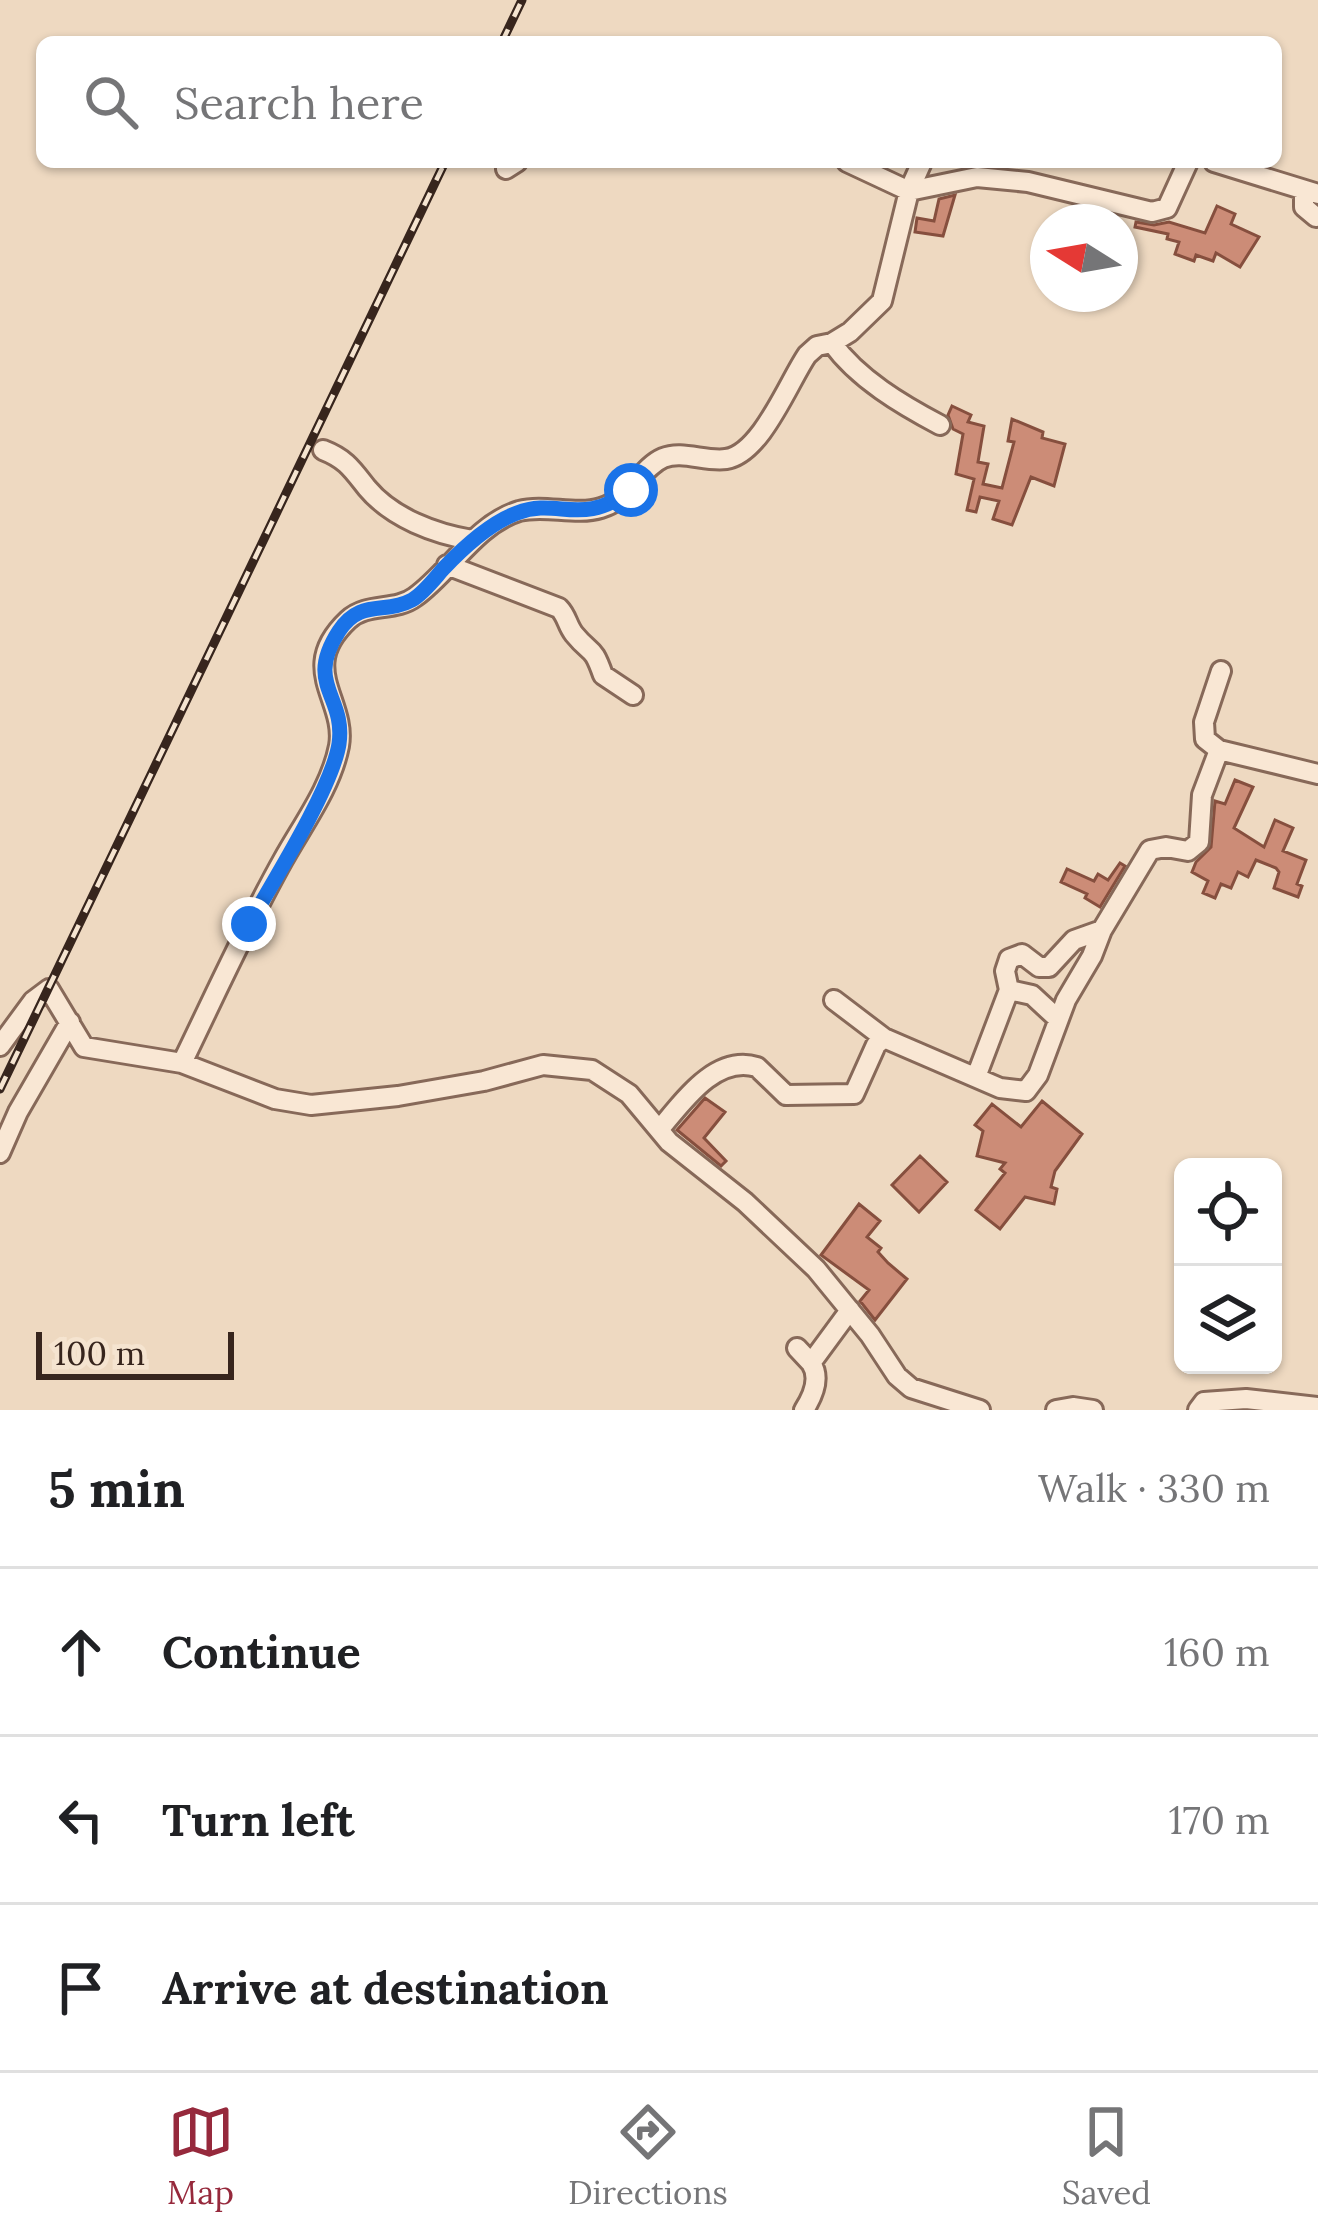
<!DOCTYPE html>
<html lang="en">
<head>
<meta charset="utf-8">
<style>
	:root { --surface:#fff; --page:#f6f6f6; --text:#202124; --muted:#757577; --line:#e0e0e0; --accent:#96293c }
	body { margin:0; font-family:Lora,serif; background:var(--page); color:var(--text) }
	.controls { position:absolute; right:36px; bottom:36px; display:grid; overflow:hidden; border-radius:18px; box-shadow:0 3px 9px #0004 }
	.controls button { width:108px; height:108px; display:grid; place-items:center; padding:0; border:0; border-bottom:3px solid var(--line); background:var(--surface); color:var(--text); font:60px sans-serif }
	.compass { position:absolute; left:1030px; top:204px; width:108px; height:108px; border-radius:50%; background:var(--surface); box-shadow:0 3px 9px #0004; rotate:281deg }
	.scale { position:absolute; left:36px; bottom:30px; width:198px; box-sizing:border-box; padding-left:12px; border:6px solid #37251d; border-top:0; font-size:33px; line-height:42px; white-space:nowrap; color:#37251d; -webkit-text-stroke:9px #f5e4d0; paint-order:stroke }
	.stop { position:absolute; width:36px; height:36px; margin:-27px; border:9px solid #1a73e8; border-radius:50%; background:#fff }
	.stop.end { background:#1a73e8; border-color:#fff; box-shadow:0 3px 12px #0008 }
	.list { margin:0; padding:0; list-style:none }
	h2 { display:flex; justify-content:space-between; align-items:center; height:156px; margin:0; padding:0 48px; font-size:51px }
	h2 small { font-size:39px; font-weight:400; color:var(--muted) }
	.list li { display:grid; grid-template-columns:78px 1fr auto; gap:36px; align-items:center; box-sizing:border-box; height:168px; padding:0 48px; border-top:3px solid var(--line) }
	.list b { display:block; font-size:45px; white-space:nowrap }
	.list em { font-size:39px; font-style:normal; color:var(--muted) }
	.icon { flex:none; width:66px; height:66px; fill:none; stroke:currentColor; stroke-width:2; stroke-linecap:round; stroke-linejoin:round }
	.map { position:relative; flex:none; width:1318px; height:1410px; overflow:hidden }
	.search { position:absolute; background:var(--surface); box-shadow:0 3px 9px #0004; left:36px; right:36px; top:36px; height:132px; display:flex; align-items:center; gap:30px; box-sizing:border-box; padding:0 42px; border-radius:18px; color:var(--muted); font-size:45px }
	.sheet { height:660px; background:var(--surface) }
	nav { display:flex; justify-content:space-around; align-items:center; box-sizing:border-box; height:168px; border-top:3px solid var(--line); background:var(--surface); font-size:33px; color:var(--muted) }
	nav a { display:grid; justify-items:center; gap:6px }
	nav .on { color:var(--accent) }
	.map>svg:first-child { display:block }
	.building { fill:#cc8c77; stroke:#864f3e; stroke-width:3 }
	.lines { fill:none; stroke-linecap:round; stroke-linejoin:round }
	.minor-casing { stroke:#876959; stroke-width:24 }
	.minor { stroke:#f9e7d4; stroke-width:18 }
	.rail-casing { stroke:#37251d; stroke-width:9 }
	.rail { stroke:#f5e4d0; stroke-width:4.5; stroke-dasharray:14; stroke-linecap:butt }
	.route { stroke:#1a73e8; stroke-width:15 }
</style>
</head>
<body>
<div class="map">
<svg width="1318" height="1410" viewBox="0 0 1318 1410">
	<rect width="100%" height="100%" fill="#eed9c1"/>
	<path class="building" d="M955,195L943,236L915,232L917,218L934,221L939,199Z
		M1217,206L1235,214L1231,224L1259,237L1240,267L1216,253L1213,261L1196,255L1194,261L1175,254L1179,242L1167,239L1168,234L1135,227L1136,222L1154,225L1169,222L1205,233Z
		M952,406L971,415L968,422L984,426L978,462L988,464L983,484L1002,488L1014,442L1008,441L1012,419L1043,432L1042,438L1065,444L1054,486L1031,477L1012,525L993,519L999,501L980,497L976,512L967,510L974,479L956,474L963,434L953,429L948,415Z
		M1235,780L1253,787L1234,828L1264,847L1275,820L1293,828L1283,851L1306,860L1297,884L1302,886L1298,897L1274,888L1279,872L1276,868L1256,860L1248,877L1238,872L1231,888L1221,884L1215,898L1203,893L1208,881L1192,872L1196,862L1211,847L1215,801L1225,804Z
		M1120,863L1125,866L1100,907L1085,898L1087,894L1061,882L1067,869L1094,881L1098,874L1108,880Z
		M705,1098L725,1112L704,1138L726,1161L721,1166L677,1130Z
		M1042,1101L1082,1134L1055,1171L1051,1187L1057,1189L1054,1204L1025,1197L1000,1229L976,1210L1005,1173L1000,1169L1005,1163L977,1156L983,1131L975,1125L992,1104L1021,1127Z
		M920,1156L947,1182L919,1212L892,1185Z
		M859,1204L880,1221L867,1237L881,1248L878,1252L888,1263L907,1279L875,1320L860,1301L869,1290L821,1255Z"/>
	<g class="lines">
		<g class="minor-casing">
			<path id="minor" d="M847,162L909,191L977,177L1028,182L1152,212L1167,208L1188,162
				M1214,162L1318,194
				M506,169L517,162
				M1304,190V207L1316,217
				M832,343C858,379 902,405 940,425
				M323,450C346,459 352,469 367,488C392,518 435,534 472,540
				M447,565L559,608C567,616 567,625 574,634C592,656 592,644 603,675L633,695
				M1219,750L1205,739L1204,722L1221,671
				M1009,990L1032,995L1058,1019
				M834,1000L884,1038
				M0,1046L33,1001L49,989L84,1047L182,1063L275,1099L311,1105L398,1096L484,1081L543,1065L592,1070L629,1094L669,1142L745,1202L816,1269L870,1335L897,1376L911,1388L980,1410
				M182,1063C215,995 246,926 283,860C303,824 331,787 339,746C347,700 296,669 348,620C367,602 395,612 415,597C449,573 476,524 519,511C545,504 575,516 601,508C631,499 640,468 663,458C682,450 705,462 726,459C761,454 788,383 807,355L817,346L832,343L850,332L882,301L909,191L922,162
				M976,1077L1009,990L1005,971L1009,959L1022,954L1039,967H1049L1074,940L1102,930
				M659,1130C682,1103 715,1054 757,1067L786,1095L854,1094L876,1045L884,1038L1000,1088L1026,1091L1038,1075L1066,1000L1092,956L1102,930L1150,850L1166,847L1188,851L1199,842L1202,795L1219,750L1318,774
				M0,1153L18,1112L70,1022
				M797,1348L811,1363L850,1310
				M804,1410C813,1396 821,1378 811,1363
				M1056,1410L1073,1407L1093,1410
				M1198,1410L1204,1402L1246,1399L1318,1407"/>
		</g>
		<use href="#minor" class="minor"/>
		<g class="rail-casing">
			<path id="rail" d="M502,42L522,0
				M0,1089L445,162"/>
		</g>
		<use href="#rail" class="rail"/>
	</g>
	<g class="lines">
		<path class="route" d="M249,924C273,882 332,788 339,744C346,695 304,685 339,631C361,598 385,615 412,600C424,593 435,578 444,568C464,547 490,523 517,513C559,497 581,528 631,490"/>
	</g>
</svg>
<div class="controls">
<button><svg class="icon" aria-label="locate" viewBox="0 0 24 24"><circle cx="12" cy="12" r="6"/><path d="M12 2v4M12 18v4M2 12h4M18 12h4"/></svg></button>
<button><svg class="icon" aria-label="layers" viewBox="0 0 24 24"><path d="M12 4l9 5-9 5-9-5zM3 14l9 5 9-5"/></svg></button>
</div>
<svg class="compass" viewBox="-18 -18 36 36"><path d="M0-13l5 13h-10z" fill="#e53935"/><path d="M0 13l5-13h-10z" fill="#757577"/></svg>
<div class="scale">100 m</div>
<div class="stop" style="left:631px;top:490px"></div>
<div class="stop end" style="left:249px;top:924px"></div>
<div class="search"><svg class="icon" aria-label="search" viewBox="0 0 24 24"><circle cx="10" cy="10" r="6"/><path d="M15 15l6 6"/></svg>Search here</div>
</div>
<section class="sheet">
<h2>5 min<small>Walk · 330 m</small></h2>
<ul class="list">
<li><svg class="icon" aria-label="ahead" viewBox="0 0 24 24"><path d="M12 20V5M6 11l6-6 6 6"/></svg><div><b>Continue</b></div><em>160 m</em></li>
<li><svg class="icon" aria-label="left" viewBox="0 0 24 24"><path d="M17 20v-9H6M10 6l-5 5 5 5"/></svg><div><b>Turn left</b></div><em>170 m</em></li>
<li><svg class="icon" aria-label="arrive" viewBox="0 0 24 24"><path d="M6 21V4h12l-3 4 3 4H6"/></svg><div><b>Arrive at destination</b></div></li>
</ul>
</section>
<nav>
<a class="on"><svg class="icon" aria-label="map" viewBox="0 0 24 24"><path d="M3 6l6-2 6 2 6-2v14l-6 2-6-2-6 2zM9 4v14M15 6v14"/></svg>Map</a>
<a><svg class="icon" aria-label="directions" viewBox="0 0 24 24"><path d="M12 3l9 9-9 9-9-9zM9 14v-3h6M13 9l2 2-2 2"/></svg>Directions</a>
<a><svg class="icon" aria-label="saved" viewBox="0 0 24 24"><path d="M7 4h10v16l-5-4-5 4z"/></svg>Saved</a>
</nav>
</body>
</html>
